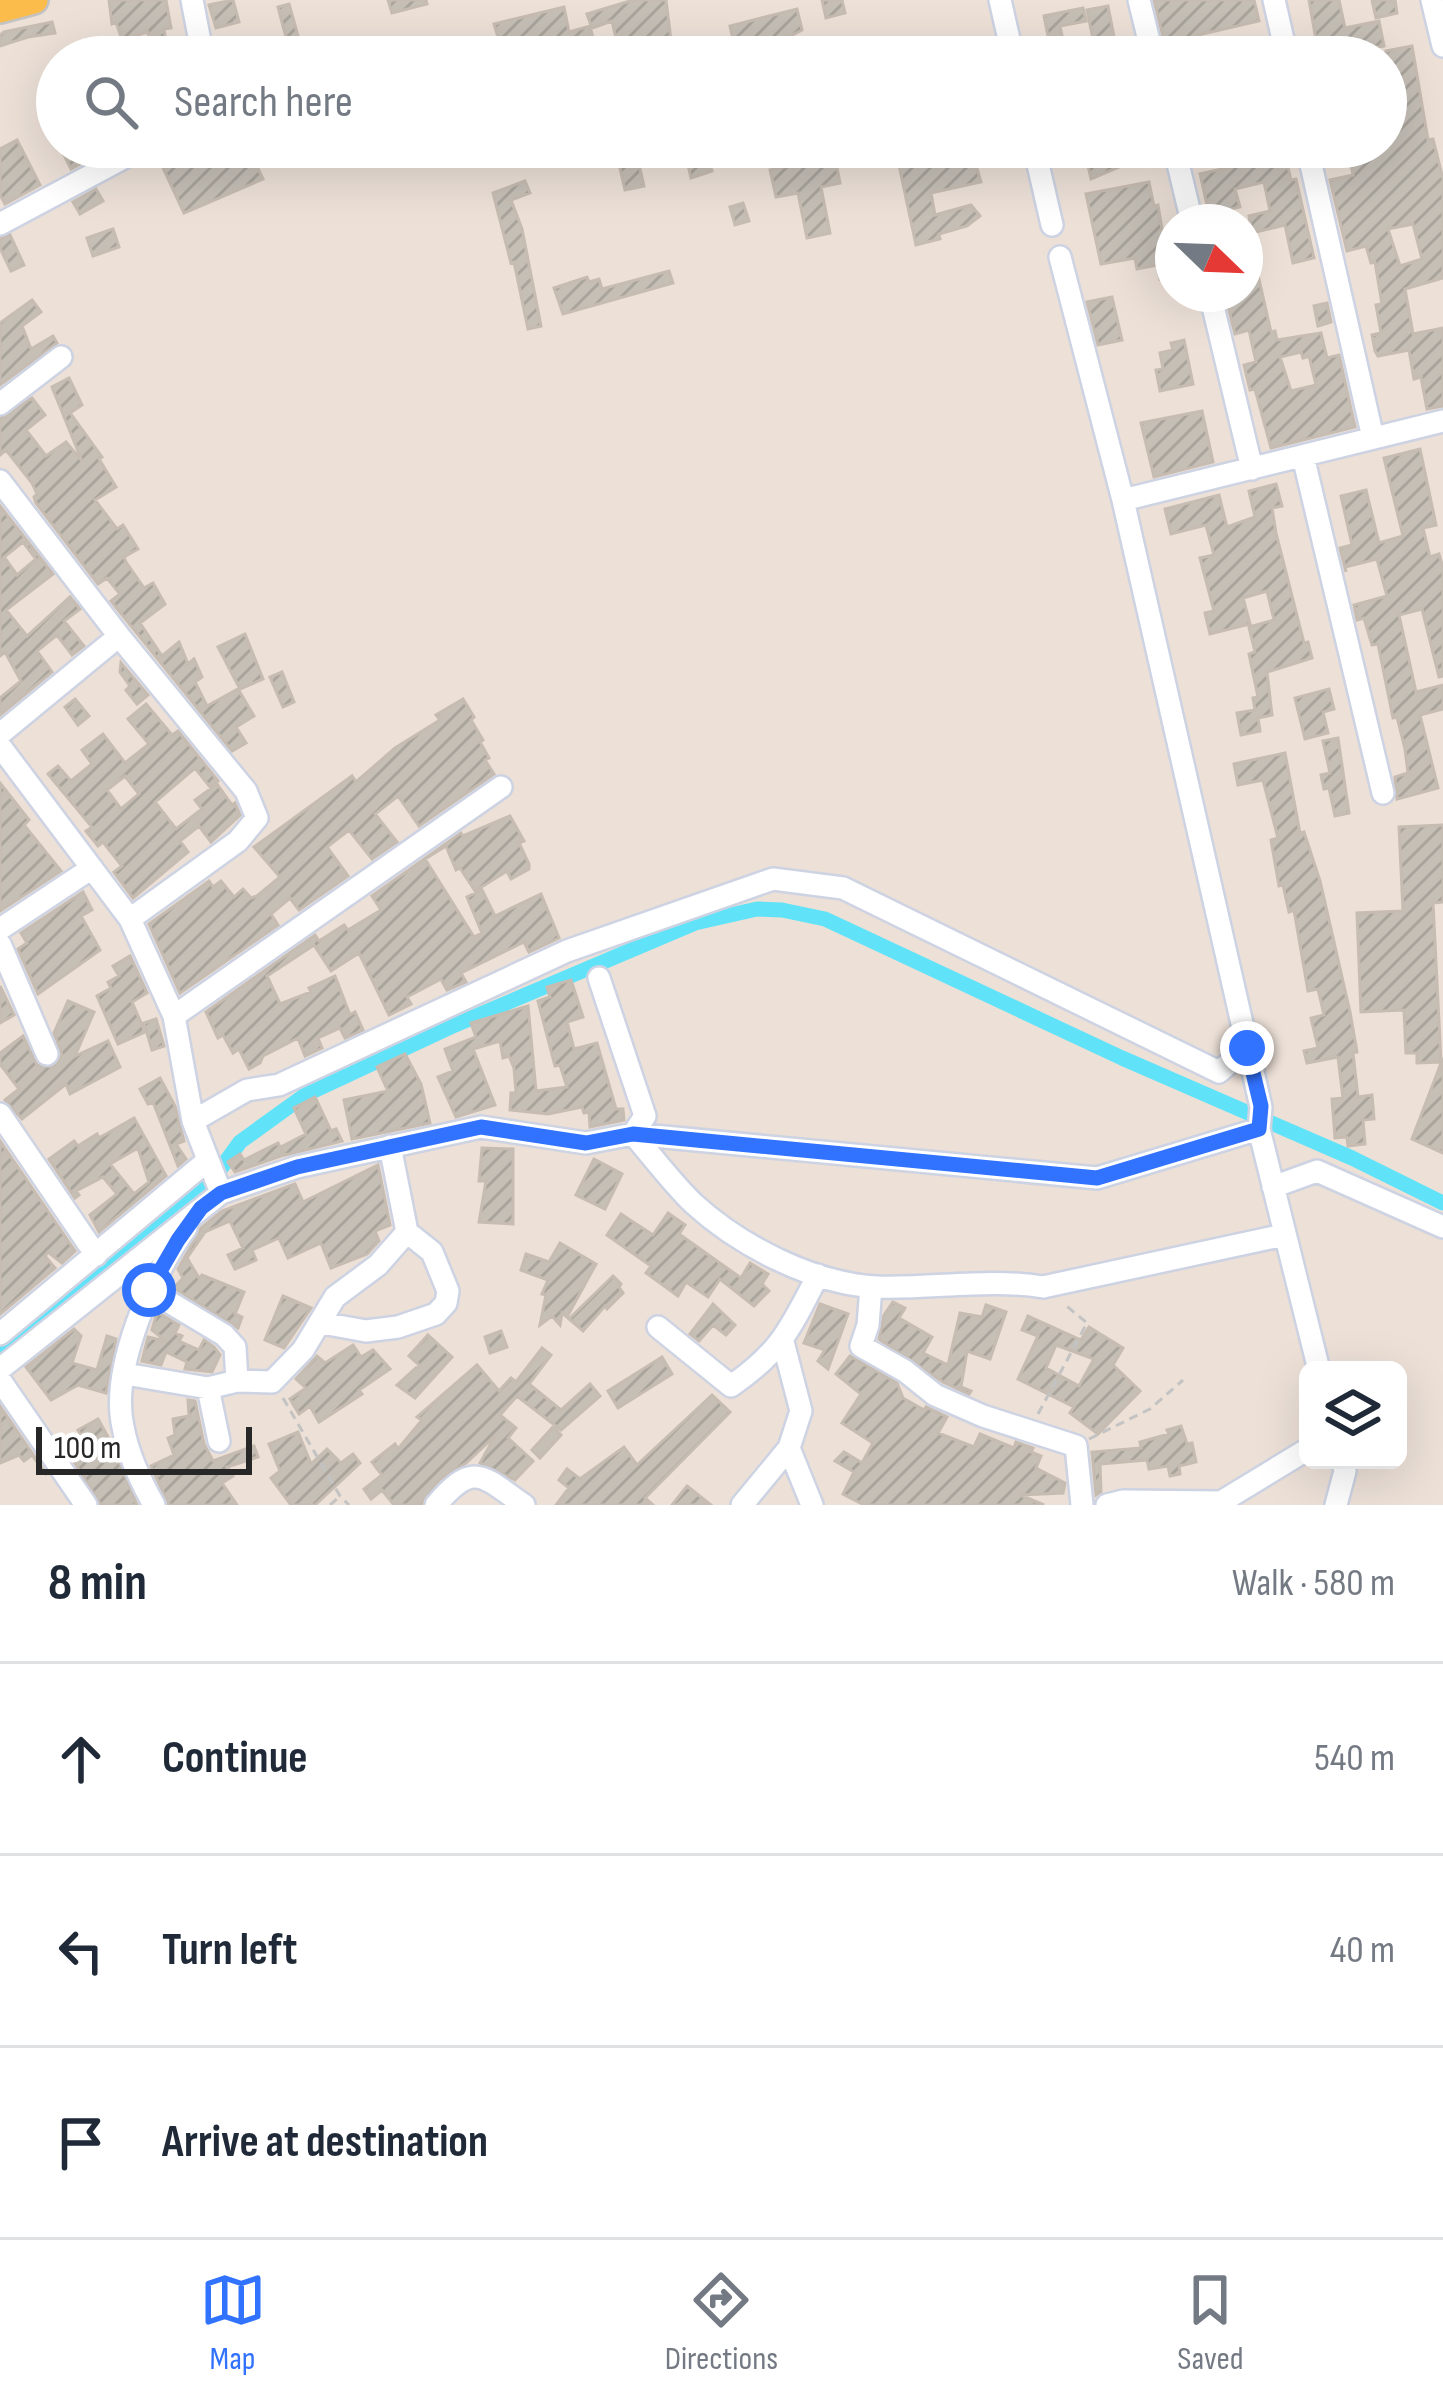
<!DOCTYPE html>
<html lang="en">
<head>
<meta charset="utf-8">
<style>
	:root { --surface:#fff; --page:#f2f2f3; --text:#1f2937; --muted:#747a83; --line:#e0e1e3; --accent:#3172ff }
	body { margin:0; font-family:"Sofia Sans Condensed",sans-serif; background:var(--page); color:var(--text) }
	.controls { position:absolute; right:36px; bottom:36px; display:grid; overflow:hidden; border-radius:18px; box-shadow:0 12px 48px #0002 }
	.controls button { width:108px; height:108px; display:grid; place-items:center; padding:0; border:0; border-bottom:3px solid var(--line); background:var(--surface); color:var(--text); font:60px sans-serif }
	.compass { position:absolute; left:1155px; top:204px; width:108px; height:108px; border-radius:50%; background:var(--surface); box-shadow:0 12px 48px #0002; rotate:113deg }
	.scale { position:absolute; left:36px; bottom:30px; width:216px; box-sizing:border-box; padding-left:12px; border:6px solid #272727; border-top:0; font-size:33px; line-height:42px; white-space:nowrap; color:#272727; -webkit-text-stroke:9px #fff; paint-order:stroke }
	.stop { position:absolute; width:36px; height:36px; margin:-27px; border:9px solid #3172ff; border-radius:50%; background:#fff }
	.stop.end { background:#3172ff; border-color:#fff; box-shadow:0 3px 12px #0008 }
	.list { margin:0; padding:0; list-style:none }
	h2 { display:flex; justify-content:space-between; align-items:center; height:156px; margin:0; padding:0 48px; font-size:51px }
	h2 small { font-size:39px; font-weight:400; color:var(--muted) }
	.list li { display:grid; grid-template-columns:78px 1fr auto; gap:36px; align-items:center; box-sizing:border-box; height:192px; padding:0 48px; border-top:3px solid var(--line) }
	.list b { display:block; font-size:45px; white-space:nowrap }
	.list em { font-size:39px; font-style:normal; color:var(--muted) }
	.icon { flex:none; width:66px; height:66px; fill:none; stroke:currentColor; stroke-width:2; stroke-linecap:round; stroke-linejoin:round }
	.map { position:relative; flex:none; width:1443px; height:1505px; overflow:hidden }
	.search { position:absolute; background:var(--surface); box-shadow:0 12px 48px #0002; left:36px; right:36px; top:36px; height:132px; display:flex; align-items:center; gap:30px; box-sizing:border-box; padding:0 42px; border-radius:66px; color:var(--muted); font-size:45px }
	.sheet { height:732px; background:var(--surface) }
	nav { display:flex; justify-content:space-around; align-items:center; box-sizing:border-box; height:168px; border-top:3px solid var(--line); background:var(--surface); font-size:33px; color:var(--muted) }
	nav a { display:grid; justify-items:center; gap:6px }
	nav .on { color:var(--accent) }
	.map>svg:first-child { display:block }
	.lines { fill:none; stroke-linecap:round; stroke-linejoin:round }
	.canal { stroke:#60e3f8; stroke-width:15 }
	.building { fill:url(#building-hatch); stroke:#c7bcb1; stroke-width:3; fill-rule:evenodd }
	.minor-casing { stroke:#cdd3e2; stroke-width:26 }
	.major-casing { stroke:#c3c3c3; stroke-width:32 }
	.path { stroke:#c3c3c3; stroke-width:3; stroke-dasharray:9 6; stroke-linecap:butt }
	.minor { stroke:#fff; stroke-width:21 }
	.major { stroke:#fcbc4c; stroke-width:27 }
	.route { stroke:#3172ff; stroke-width:15 }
</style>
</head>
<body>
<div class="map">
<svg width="1443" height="1505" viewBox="0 0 1443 1505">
	<defs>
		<pattern id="building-hatch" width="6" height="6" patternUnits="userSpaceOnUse" patternTransform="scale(3)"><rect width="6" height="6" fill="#c5bfb6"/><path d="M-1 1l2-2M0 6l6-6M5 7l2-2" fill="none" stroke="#a9a49c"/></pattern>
	</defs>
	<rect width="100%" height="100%" fill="#ece0d7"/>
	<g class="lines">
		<path class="canal" d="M0,1350L219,1171L240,1142L305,1095L455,1025L695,923L757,909L782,910L825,919L1122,1058L1352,1158L1443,1203"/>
	</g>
	<path class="building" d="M109,0H166L171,28L164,29L167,48L150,50L148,32L122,40L116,22L112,24Z
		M233,0L239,22L216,28L209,5Z
		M388,0H426L427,4L392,13Z
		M633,0H666L671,40L619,52L612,21L592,28L587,14Z
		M822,0H842L845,13L826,18Z
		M1154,0H1254L1259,21L1198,35L1203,57H1168Z
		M1309,0H1339L1345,28L1379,21L1384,46L1319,57Z
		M1372,0H1395L1397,13L1376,18Z
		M289,4L304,57H259V53L288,45L278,7Z
		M1108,6L1118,57H1052L1044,16L1083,8L1086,21L1060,26L1065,50L1094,44L1087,10Z
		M564,7L569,32L590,26L595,46L573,53L574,57H504L494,24Z
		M797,9L802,30L778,43L777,51L737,57L730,26Z
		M52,22L55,33L28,37L0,46V35L4,32Z
		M215,41H243V57H218Z
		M899,42L902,57H851V52Z
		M1412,46L1428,140L1433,139L1443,179V278L1405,289L1413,334L1443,328V406L1427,409L1421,377L1414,379L1409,350L1378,356L1375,351L1372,335L1381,333L1376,305L1382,304L1375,262L1371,263L1366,246L1347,251L1330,180L1353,175L1348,149L1386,147V51ZM1413,224L1422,259L1400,266L1388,229Z
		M17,140L40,185L5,204L0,195V149Z
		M76,147H87L93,157L71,169L63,153Z
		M178,147H248L263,179L184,213L158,157Z
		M615,147H635L644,186L625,190Z
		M905,147H936L938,156L952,153L953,157L972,151L981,182L931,193L935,215L971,205L980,216L967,226L939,234L940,239L916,245L897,156L906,154Z
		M1084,147H1159V150L1091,179Z
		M1231,147H1268L1270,158L1285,154L1291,180L1296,179L1314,258L1293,263L1285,225L1252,233L1249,216L1270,211L1264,182L1235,189L1240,207L1209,214L1200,174L1235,166Z
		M835,156L840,183L821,187L830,233L807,238L798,193L776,197L770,170Z
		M708,159L712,171L691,178L688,165Z
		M525,181L530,193L511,200L522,229L541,326L528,329L514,262L511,263L493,193Z
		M1149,182L1154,206L1158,205L1170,276L1160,279L1157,265L1137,269L1135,258L1101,264L1086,194Z
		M96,189L103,201L80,214L73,202Z
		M743,203L749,221L735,225L730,207Z
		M113,229L119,247L93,256L87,238Z
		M10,235L24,265L11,271L0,248V239Z
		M1250,240L1271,332L1275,331L1277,340L1321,333L1327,358L1339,355L1355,427L1271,448L1255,389L1250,390L1244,365L1256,362L1249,330L1235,334L1225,294H1245V241ZM1301,352L1303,358L1309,356L1316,385L1291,391L1280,357Z
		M669,271L673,283L563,314L554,288L587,277L589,282L599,279L602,289Z
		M1112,297L1122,340L1098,345L1087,302Z
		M32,300L41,312L22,326L31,349L53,336L57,343L0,385V323Z
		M1327,303L1331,322L1318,326L1314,306Z
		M1184,340L1193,384L1160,391L1156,370L1163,369L1160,353L1173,350L1171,343Z
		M69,378L82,405L70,413L102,457L99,459L116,487L95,500L117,529L123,525L138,549L124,557L126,562L144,588L153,583L165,604L140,623L162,656L179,642L188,664L194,659L202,677L195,682L207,706L238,689L254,716L236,727L246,743L232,751L111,601L120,594L107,578L98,584L36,503L34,497L37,494L32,483L6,450L0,455V419L32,398L45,415L26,430L46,456L66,442L82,461L52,387Z
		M1202,411L1213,462L1154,477L1141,423Z
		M1420,449L1436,525L1423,528L1430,557L1439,554L1443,568V676L1439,677L1422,609L1399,615L1416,692L1443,685V709L1420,715L1438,788L1397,799L1395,777L1408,773L1405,749L1397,717L1393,718L1378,644L1372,645L1364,618L1357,620L1354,605L1387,596L1377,559L1345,567L1346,572L1340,548L1352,545L1341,496L1366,490L1379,543L1403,536L1384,458Z
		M1276,484L1282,506L1272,508L1276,533L1304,643L1308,642L1312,658L1267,672L1272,715L1258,718L1260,731L1241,735L1237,713L1255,710L1253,698L1258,697L1249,654L1255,652L1249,627L1274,620L1267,591L1243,598L1250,624L1210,634L1205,613L1214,611L1200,558L1214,555L1206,525L1171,534L1165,509L1219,495L1227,527L1255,517L1249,491Z
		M0,506L53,574L6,610L27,636L70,597L80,609L64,621L84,646L72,655L57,635L37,651L52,672L0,715V698L21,681L5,652L0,656ZM23,542L36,559L17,575L4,557Z
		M245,634L263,679L240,689L218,647Z
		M121,663L148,695L137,704L126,690L130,686L120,672Z
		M282,672L294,702L283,707L270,677Z
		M1329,689L1334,709L1323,712L1328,733L1305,739L1295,698Z
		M75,699L89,716L78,725L65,707Z
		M463,699L474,717L471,720L483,740L480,742L489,758L485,760L494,774L419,826L398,796L375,814L397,842L372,859L349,830L327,847L348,876L299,910L290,898L271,914L278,925L180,993L149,924L209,881L213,887L221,881L234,897L243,889L251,898L257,896L280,877L254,847L352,776L356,782L395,748L440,720L436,715Z
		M146,704L172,735L178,731L218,781L210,787L195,768L155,802L176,829L202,809L195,800L217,784L232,805L235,803L240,815L211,842L199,826L180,841L188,852L133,898L114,872L122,866L103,842L98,846L86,831L92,827L48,774L58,766L71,781L92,764L82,750L103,734L125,763L149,744L128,719ZM125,776L139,794L121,809L107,790Z
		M1338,738L1349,813L1335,816L1329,788L1324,789L1321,775L1330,773L1323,741Z
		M1285,753L1300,833L1304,832L1320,881L1350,1012L1357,1052L1353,1053L1358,1097L1372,1095L1374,1119L1363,1120L1365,1144L1348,1146L1347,1137L1335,1138L1332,1099L1343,1098L1338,1057L1307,1063L1304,1051L1318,1048L1311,1018L1324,1015L1318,989L1308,991L1294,910L1289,912L1283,885L1279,886L1271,840L1278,838L1263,780L1238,785L1234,764Z
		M0,783L29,820L24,825L61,871L0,911Z
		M510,816L524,841L519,843L529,864V869L511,879L507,871L475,891L460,868L456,870L446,846L425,859L474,937L482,933L467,897L482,890L495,916L541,894L559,938L529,952L524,942L461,973L466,982L447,990L441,979L407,997L411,1004L389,1015L359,953L331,971L314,945L267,976L280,1004L311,992L309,988L335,976L350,1015L355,1012L363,1030L345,1038L340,1028L318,1038L322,1048L305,1056L298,1038L263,1056L260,1063L249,1069L239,1049L233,1053L223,1035L218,1038L206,1012L315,935L319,941L344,925L348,930L381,910L372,896L461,833L463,836Z
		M1443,825V902L1433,903L1441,1062L1417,1063V1053H1406L1404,1010L1361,1012L1357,913L1403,911L1399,827Z
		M83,892L92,910L81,916L100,950L38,994L18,949L27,943L21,933Z
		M130,956L147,993L132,1002L145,1032L118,1044L97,996L111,988L108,982L119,976L113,966Z
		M571,980L583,1017L567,1022L574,1049L597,1043L616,1109H623L624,1120L590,1127L589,1112L584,1113L582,1107L548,1114L510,1110L511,1093H516L514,1068L509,1056L503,1058L500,1041L473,1049L495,1105L456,1117L438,1077L453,1071L445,1049L476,1037L471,1023L528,1006L536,1091L567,1087L560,1065L555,1066L538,1001L550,997L547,987Z
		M0,986L14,1015L0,1023Z
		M68,1001L94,1012L75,1056L108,1041L120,1067L70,1094L66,1084L22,1119L5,1100L19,1089L0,1064V1053L23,1036L37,1065L54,1067L62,1055L54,1033Z
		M156,1019L164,1046L152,1050L144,1023Z
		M405,1054L421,1084L430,1123L352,1139L344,1100L388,1091L377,1067Z
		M1443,1058V1153L1412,1139Z
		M160,1078L175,1106L184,1141L176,1144L186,1159L178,1166L153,1102L148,1104L140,1089Z
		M315,1097L331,1131L336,1129L342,1141L285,1155L281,1147L306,1134L294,1108Z
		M134,1118L166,1176L99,1232L90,1215L117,1194L103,1177L76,1191L79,1195L75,1198L49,1159L74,1141L78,1146L97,1134L99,1138ZM138,1148L149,1182L134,1194L110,1164Z
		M0,1141L75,1251L62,1263L48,1252L45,1256L55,1268L0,1314Z
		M278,1143L284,1155L235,1172L228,1162L240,1154L244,1160Z
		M482,1148L513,1149V1224L479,1222L486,1181H479Z
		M594,1159L622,1174L605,1209L576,1195Z
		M378,1165L390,1225L375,1231L379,1241L367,1254L331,1268L321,1243L288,1258L279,1238L252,1250L256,1260L235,1269L228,1255L243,1248L230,1221L205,1232L187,1258L199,1278L202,1275L244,1292L235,1314L242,1317L238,1328L174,1288L183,1278L178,1269L201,1228L222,1211L295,1184L303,1202Z
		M668,1213L685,1225L679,1234L741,1278L750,1263L768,1274L762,1284L769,1291L754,1306L720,1279L708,1297L686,1282L678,1296L646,1273L651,1266L607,1235L621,1214L653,1235Z
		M560,1243L596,1264L567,1317L562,1313L560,1325L552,1316L540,1325L546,1295L542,1294L548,1280L521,1270L526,1254L549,1262Z
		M613,1276L621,1284L619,1287L623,1293L607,1309L605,1306L583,1331L569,1319Z
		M283,1296L311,1308L284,1348L265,1340Z
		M893,1302L905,1308L899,1318L932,1337L923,1353L948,1365L960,1313L982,1317L986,1305L1006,1312L990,1359L967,1351L961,1387L971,1391L969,1394L943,1382L879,1339L884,1315Z
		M713,1304L735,1325L726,1335L713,1325L699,1341L690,1334Z
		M820,1304L848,1314L828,1369L818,1361L825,1350L804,1343Z
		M157,1312L179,1325L175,1333L182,1336L179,1341L199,1350L204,1340L214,1347L220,1355L212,1372L185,1369L187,1362L166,1352L161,1365L142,1361L148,1337L166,1341L152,1330Z
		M1028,1316L1081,1340L1089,1327L1123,1348L1113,1365L1140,1391L1098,1434L1070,1413L1074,1407L1018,1379L1038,1336L1022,1330ZM1056,1345L1094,1359L1079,1386L1046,1368Z
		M74,1329L81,1336L72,1363L97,1370L107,1336L116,1339L106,1393L78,1385L51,1400L26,1367Z
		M501,1331L507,1347L490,1353L485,1337Z
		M428,1335L452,1357L415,1398L397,1385L419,1365L409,1356Z
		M353,1345L361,1357L373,1350L390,1369L359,1390L362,1394L319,1422L310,1406L299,1414L290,1399L306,1388L296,1379L317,1356L325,1363Z
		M542,1348L551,1355L529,1384L561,1410L590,1384L600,1396L561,1430L517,1396L500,1415L516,1428L508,1438L533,1461L515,1480L480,1463L495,1436L466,1463L439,1480L421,1505H394L382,1490L371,1499L364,1489L382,1475L372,1462L395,1444L398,1449L422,1420L417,1417L477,1365L499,1391L511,1378L516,1382Z
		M850,1356L897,1383L903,1398L924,1410L926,1407L947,1417L938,1433L974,1447L980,1434L1014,1448L1016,1442L1033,1448L1031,1452L1041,1456L1036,1468L1065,1483L1063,1493L1020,1495L1044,1505H864L843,1494L854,1472L835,1461L844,1452L862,1463L873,1443L842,1423L861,1394L836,1374Z
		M662,1357L672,1374L618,1408L608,1391Z
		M712,1395L730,1412L645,1498L653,1505H556L569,1488L559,1480L567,1469L580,1479L624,1447L637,1465Z
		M188,1400L195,1401L204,1444L213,1461L254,1446L258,1457L227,1467L233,1476L222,1483L237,1505H169L151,1466L174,1455L168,1438L175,1435L173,1419L189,1416Z
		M0,1406L47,1475L32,1455L24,1461L19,1455L0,1463Z
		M98,1419L112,1444L137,1505H101L68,1452L85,1442L78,1430Z
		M1181,1426L1187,1444L1192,1443L1196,1462L1179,1466L1180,1474L1170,1476L1168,1466L1149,1469L1147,1460L1100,1464L1101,1492L1096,1495L1092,1452L1141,1448L1140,1442L1169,1434L1167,1430Z
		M553,1427L561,1435L540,1458L532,1450Z
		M298,1432L311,1464L327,1449L341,1463L353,1454L360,1463L315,1505H291L271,1478L280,1471L269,1444Z
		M687,1486L711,1505H672Z"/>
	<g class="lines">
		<g class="minor-casing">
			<path id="minor" d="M192,0L203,57
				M1000,0L1013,57
				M1139,0L1153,57
				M1274,0L1287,57
				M1432,0L1443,46
				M1034,147L1052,225
				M1174,147L1192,222
				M1307,147L1373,438
				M0,224L144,147
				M1060,257L1123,500L1261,1107L1259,1129L1319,1370
				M1210,294L1252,469
				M0,404L61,357
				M1303,456L1383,793
				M0,481L119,636L246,791L257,818L238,841L130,919
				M1123,500L1443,421
				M0,734L119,636
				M0,746L130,919L174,1016L193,1121L221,1193
				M0,929L92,868
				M0,944L47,1054
				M599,978L645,1116L633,1134C653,1157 672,1183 694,1204C740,1246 814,1284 877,1287C932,1289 989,1278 1043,1287L1284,1235
				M174,1016L501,787
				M0,1114L96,1255
				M193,1121L247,1090L279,1085L567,951L773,879L843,888L1219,1072L1247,1048
				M1273,1187L1317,1171L1443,1227
				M871,1287L868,1325L861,1346L905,1371L935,1395L983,1416L1076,1446L1082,1505
				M149,1290L224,1335L235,1347L237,1381
				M322,1323L366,1331L398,1327L436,1314L446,1303L448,1291L432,1252L407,1232L390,1146
				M658,1327L731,1386C781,1352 791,1327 818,1275
				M0,1334L207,1161
				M783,1342L801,1411L789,1448L812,1505
				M0,1369L221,1193L297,1167L481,1127L586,1143L633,1134L1097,1178L1259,1129
				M125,1374L208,1388L237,1381L272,1382L303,1350L335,1297L378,1265L407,1232
				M0,1380L86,1505
				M208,1388L219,1441
				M154,1505C141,1482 128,1454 123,1427C110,1370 152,1274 186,1228
				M436,1505C474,1460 482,1476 524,1505
				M742,1505L789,1448
				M1107,1505L1123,1501L1221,1502L1308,1449
				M1336,1505L1345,1471L1342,1460"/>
		</g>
		<g class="major-casing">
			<path id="major" d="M0,9L34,0"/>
		</g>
		<path class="path" d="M283,1398L340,1496L349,1505
			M1038,1414L1087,1323L1063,1303
			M1089,1439L1150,1409L1183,1380
			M330,1505L339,1497"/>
		<use href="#minor" class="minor"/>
		<use href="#major" class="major"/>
	</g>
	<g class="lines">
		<path class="route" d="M149,1290L178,1240L201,1208L221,1193L297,1167L481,1127L586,1143L633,1134L1097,1178L1259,1129L1261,1106L1247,1048"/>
	</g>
</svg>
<div class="controls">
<button><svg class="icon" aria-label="layers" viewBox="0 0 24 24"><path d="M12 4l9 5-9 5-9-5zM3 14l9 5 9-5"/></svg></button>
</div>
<svg class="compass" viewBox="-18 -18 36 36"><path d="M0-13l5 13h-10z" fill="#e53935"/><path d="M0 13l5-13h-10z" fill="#747a83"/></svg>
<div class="scale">100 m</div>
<div class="stop" style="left:149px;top:1290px"></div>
<div class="stop end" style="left:1247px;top:1048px"></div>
<div class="search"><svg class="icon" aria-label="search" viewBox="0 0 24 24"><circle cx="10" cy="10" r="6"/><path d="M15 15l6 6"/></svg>Search here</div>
</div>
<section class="sheet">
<h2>8 min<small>Walk · 580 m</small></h2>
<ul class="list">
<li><svg class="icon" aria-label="ahead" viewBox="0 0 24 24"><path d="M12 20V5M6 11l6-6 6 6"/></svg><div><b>Continue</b></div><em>540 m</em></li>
<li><svg class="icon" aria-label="left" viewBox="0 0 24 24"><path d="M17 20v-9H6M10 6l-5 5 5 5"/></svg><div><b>Turn left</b></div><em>40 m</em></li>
<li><svg class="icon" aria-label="arrive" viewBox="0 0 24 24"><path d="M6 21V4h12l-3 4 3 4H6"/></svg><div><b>Arrive at destination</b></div></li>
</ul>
</section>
<nav>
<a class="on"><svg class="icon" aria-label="map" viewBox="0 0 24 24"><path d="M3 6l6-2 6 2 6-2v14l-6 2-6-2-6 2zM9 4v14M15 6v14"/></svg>Map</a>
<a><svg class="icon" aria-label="directions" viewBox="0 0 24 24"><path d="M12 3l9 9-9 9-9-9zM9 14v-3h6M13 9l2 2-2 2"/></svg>Directions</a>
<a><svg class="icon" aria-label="saved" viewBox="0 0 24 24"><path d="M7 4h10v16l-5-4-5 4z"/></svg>Saved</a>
</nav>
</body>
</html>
